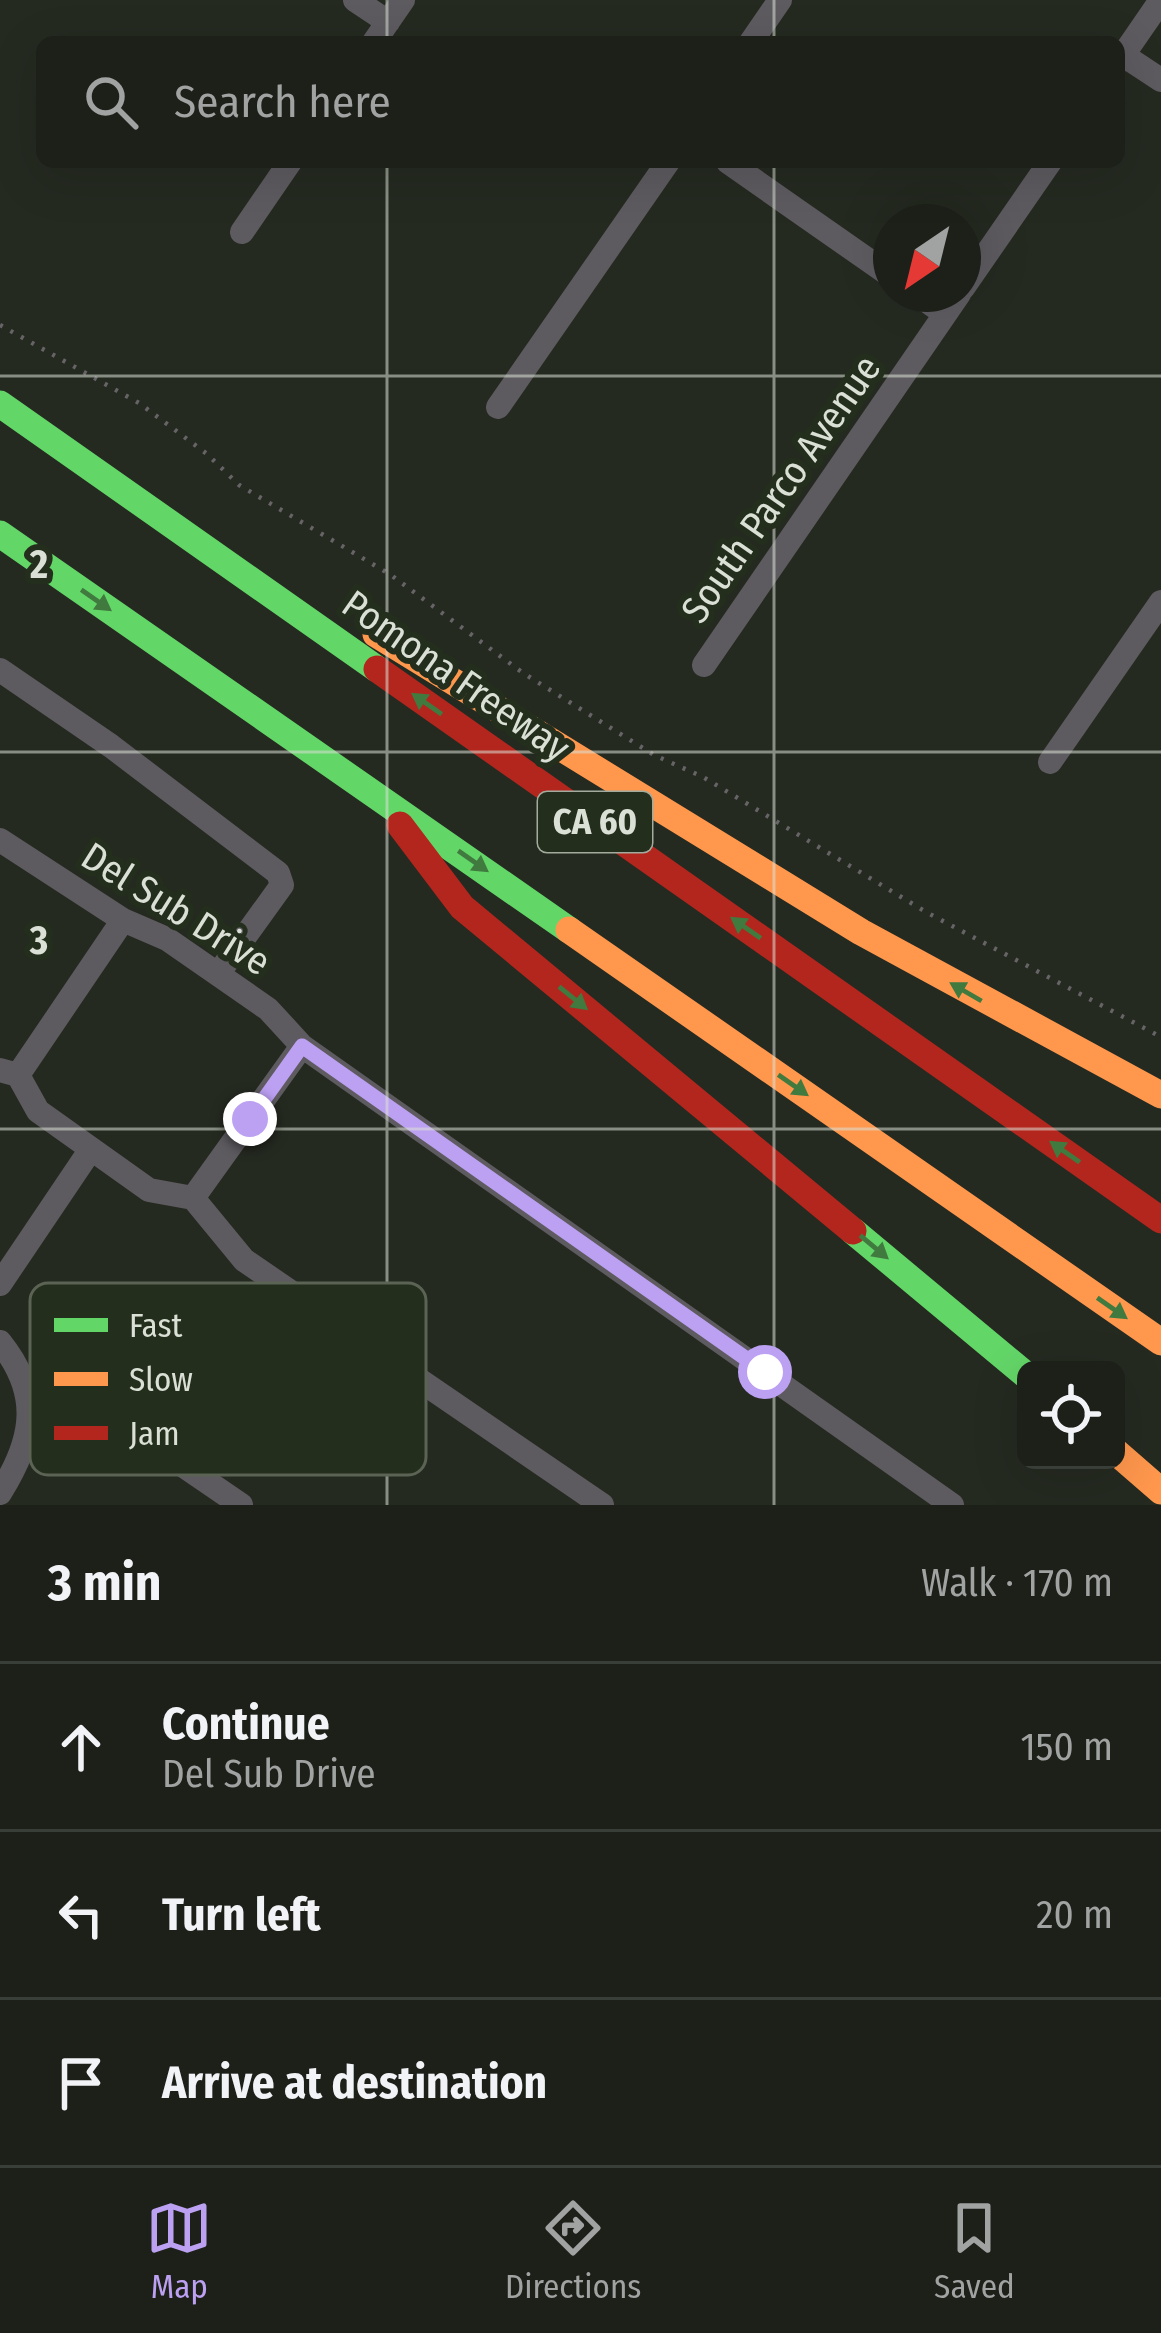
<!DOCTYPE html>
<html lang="en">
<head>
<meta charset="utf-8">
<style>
	:root { --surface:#1c2019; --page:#252822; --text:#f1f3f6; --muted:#a0a3a2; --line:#3a3e38; --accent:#bca0f2 }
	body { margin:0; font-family:"Fira Sans Condensed",sans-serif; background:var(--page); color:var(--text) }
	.controls { position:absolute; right:36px; bottom:36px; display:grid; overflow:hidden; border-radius:18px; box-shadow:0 12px 48px #0002 }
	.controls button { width:108px; height:108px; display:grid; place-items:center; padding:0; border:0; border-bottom:3px solid var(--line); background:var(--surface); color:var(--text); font:60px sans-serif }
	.compass { position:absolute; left:873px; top:204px; width:108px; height:108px; border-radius:50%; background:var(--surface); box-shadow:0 12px 48px #0002; rotate:215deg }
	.stop { position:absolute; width:36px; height:36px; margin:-27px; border:9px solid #bca0f2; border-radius:50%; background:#fff }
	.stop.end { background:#bca0f2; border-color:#fff; box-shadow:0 3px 12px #0008 }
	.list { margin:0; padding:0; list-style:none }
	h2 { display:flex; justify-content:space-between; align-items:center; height:156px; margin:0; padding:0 48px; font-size:51px }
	h2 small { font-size:39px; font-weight:400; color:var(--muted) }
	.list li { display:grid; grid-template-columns:78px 1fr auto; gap:36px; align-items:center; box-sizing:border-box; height:168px; padding:0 48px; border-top:3px solid var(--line) }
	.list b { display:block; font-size:45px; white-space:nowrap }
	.list p { margin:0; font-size:39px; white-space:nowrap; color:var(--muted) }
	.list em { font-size:39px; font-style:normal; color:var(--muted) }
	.icon { flex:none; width:66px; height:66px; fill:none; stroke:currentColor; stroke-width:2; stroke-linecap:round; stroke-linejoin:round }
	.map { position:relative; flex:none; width:1161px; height:1505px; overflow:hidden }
	.search { position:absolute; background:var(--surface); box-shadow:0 12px 48px #0002; left:36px; right:36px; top:36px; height:132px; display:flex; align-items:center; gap:30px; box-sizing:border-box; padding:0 42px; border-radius:18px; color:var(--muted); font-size:45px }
	.sheet { height:660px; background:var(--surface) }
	nav { display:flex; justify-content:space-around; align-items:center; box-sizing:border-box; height:168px; border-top:3px solid var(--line); background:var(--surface); font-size:33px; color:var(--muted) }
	nav a { display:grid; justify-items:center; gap:6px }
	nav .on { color:var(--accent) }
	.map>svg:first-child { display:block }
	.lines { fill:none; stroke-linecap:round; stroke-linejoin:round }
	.path { stroke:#666466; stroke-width:4.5; stroke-dasharray:3 9; stroke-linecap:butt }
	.street { stroke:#5e5b60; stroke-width:24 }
	.fast { stroke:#63d668; stroke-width:27 }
	.slow { stroke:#ff974d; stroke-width:27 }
	.jam { stroke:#b3261e; stroke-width:27 }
	.oneway { fill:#407a3f }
	.route { stroke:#bca0f2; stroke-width:15 }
	.grid { fill:none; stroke:#dae0d5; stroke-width:3; stroke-opacity:0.55 }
	.labels { text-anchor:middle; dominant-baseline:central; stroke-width:12; stroke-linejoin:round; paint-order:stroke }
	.shield { fill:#242e1d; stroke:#a3ab9e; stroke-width:3 }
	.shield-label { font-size:36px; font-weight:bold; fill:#dae0d5 }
	.street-label { font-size:39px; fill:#dae0d5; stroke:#242e1d }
	.key { fill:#242e1d; stroke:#5b6354; stroke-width:3 }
	.key-label { font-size:33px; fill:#dae0d5 }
	.grid-label { font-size:39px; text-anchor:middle; font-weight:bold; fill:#dae0d5; stroke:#242e1d; stroke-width:12; stroke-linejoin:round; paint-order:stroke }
</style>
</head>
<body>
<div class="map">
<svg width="1161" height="1505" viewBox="0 0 1161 1505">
	<rect width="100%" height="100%" fill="#252a21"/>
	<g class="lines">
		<path class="path" d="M0,325L139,403L207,454L239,485L391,575L523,673L654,755L703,777L926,912L1161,1037"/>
		<path class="street" d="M355,0L388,22
			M374,42L403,0
			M751,42L780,0
			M1123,55L1161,80
			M1119,61L1161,0
			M728,162L891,276
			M242,232L290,162
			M963,288L1050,162
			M917,294L945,314
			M498,407L668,162
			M704,665L959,294
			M0,670L111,746L278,873L282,885L218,974
			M1050,762L1161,602
			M0,840L123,920L167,939L268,1009L302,1046L952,1505
			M0,1070L18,1075L38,1111L149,1190L193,1198L244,1260L602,1505
			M18,1075L123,920
			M193,1198L302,1046
			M0,1284L91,1149
			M0,1342C41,1393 35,1438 0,1493
			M31,1415L124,1425L241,1505"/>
		<path class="fast" d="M0,404L377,669
			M0,534L569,930
			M853,1231L1026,1375"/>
		<path class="slow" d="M376,634L861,932L1161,1095
			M569,930L1161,1342
			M1116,1452L1161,1491"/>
		<path class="jam" d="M377,669L1161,1220
			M400,825L462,907L853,1231"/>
	</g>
	<defs><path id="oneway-solid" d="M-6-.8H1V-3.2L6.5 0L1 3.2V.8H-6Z" transform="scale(3)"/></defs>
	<g class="oneway">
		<use href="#oneway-solid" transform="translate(96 600) rotate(35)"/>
		<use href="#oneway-solid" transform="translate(427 704) rotate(-145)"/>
		<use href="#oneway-solid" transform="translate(473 861) rotate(35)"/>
		<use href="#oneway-solid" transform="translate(746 928) rotate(-145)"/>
		<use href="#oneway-solid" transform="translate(966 992) rotate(-150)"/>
		<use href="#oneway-solid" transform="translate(573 998) rotate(39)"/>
		<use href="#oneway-solid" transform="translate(793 1085) rotate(35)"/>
		<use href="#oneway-solid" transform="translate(1065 1152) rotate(-145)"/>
		<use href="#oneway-solid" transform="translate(874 1247) rotate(40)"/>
		<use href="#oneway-solid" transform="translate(1112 1308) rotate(35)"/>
	</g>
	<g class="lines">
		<path class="route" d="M250,1119L302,1046L765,1372"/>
	</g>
	<path class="grid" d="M387,0V42M774,0V42M387,162V1505M774,162V1505M0,376H1161M0,752H1161M0,1129H1161"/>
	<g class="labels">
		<rect class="shield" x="538" y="792" width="114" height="60" rx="9"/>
		<g class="shield-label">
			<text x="595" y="822">CA 60</text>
		</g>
		<g class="street-label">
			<text transform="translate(781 489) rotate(-55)">South Parco Avenue</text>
			<text transform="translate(456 676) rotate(35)">Pomona Freeway</text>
			<text transform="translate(176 909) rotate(32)">Del Sub Drive</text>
		</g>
	</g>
	<rect x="30" y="1283" width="396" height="192" rx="18" class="key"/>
	<rect x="54" y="1318" width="54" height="14" fill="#63d668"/>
	<rect x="54" y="1372" width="54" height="14" fill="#ff974d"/>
	<rect x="54" y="1426" width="54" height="14" fill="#b3261e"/>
	<g class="key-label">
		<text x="129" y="1337">Fast</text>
		<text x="129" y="1391">Slow</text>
		<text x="129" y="1445">Jam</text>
	</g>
	<g class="grid-label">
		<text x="39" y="578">2</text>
		<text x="39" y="954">3</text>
	</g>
</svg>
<div class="controls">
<button><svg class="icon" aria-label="locate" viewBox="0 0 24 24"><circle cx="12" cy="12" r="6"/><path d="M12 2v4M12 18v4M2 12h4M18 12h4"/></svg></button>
</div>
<svg class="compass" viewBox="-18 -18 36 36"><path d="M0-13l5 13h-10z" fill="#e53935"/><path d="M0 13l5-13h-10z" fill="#a0a3a2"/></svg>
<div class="stop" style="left:765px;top:1372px"></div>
<div class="stop end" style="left:250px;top:1119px"></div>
<div class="search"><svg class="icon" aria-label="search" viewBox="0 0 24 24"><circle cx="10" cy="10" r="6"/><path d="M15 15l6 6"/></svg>Search here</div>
</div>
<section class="sheet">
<h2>3 min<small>Walk · 170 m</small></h2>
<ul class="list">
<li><svg class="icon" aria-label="ahead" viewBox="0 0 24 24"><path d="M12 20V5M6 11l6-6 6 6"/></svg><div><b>Continue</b><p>Del Sub Drive</p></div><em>150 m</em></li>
<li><svg class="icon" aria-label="left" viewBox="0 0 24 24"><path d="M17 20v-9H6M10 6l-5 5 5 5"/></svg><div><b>Turn left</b></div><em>20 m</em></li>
<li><svg class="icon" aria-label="arrive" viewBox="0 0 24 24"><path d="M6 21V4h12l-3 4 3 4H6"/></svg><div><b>Arrive at destination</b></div></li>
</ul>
</section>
<nav>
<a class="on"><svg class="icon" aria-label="map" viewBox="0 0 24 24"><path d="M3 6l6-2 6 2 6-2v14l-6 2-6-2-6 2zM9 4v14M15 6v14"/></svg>Map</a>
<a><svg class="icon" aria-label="directions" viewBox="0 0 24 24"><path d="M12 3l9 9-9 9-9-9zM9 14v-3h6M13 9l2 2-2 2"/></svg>Directions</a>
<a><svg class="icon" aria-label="saved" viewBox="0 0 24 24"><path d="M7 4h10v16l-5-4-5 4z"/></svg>Saved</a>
</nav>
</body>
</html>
